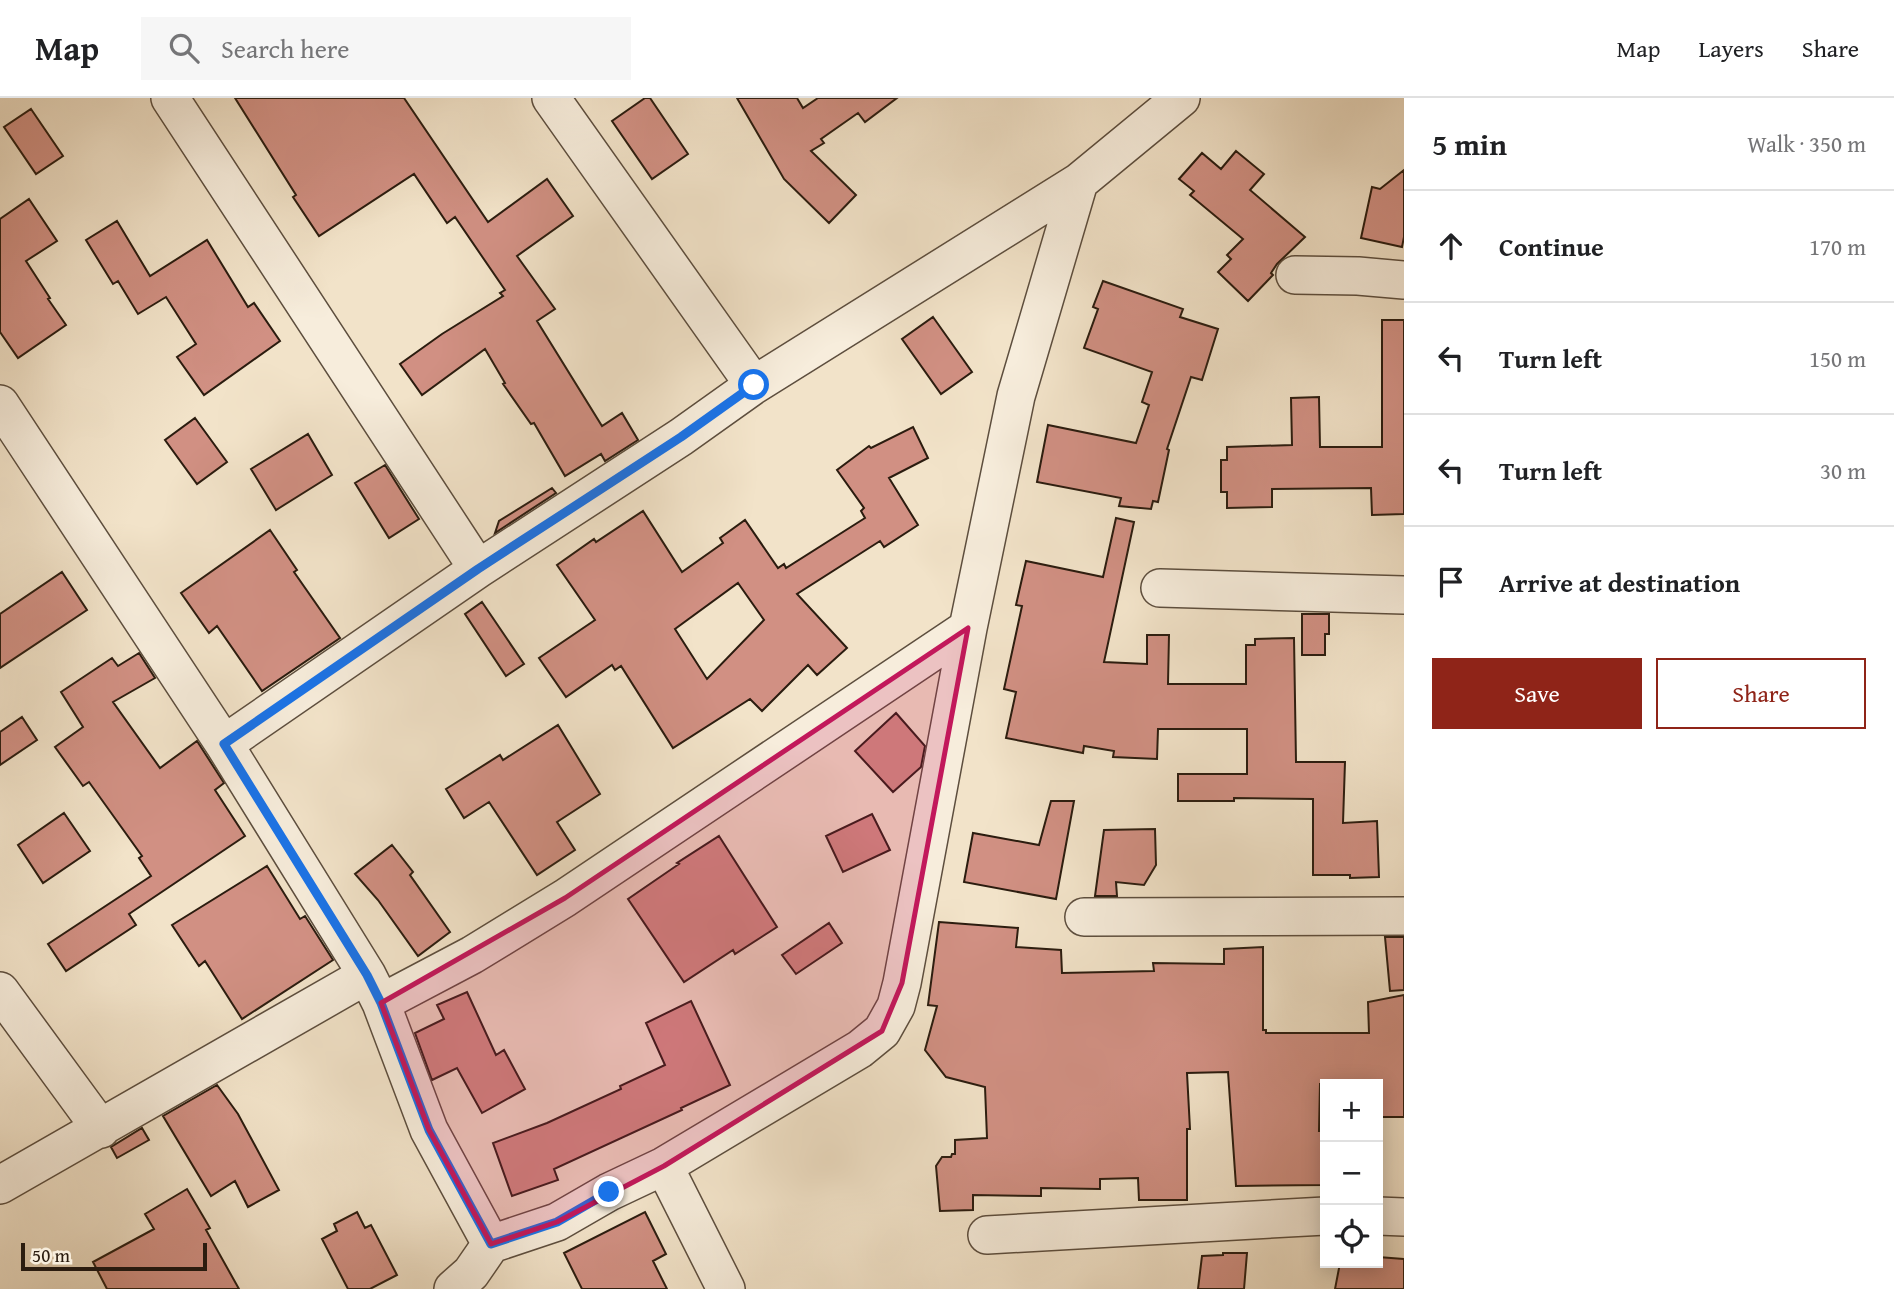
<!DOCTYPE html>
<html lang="en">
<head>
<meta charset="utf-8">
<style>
	:root { --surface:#fff; --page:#f6f6f6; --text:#202124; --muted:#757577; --line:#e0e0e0; --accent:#8f2418 }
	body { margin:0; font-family:"Gentium Book Plus",serif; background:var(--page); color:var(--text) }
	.controls { position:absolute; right:21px; bottom:21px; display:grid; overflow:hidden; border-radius:0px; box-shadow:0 4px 18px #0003 }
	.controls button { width:63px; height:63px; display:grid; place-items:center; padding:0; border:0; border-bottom:2px solid var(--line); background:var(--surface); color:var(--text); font:35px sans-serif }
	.scale { position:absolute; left:21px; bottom:18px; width:186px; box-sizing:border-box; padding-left:7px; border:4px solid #2b1c0f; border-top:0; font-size:19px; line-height:24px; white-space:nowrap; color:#2b1c0f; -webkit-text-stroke:5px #f7eddc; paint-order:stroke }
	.stop { position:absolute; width:21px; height:21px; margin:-16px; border:5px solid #1a73e8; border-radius:50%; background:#fff }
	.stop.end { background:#1a73e8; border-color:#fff; box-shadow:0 2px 7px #0008 }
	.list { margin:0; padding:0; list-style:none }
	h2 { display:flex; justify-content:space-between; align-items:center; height:91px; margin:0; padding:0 28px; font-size:30px }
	h2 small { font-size:23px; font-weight:400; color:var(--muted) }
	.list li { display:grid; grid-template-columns:46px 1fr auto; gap:21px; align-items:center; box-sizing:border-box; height:112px; padding:0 28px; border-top:2px solid var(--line) }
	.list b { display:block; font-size:26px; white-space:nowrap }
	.list em { font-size:23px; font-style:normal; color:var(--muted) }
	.actions { display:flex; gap:14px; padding:21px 28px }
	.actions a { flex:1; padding:16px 0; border:2px solid var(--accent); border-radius:0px; text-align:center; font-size:24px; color:var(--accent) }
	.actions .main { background:var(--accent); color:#fff }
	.icon { flex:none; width:38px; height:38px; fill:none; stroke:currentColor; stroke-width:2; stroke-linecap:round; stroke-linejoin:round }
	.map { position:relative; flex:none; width:1404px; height:1191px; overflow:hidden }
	header { display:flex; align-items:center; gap:42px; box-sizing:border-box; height:98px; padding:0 35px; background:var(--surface); border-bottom:2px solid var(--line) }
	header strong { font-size:33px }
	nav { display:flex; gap:38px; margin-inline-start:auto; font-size:24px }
	.search { width:490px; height:63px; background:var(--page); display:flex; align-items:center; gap:18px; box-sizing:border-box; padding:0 24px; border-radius:0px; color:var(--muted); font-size:26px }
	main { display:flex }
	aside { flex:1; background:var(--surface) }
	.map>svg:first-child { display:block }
	.building { fill:#d19083; stroke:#2b1c0f; stroke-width:2; fill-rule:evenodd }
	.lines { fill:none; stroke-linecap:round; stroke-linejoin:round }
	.minor-casing { stroke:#5d4e3e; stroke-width:40 }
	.minor { stroke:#f7eddc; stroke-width:37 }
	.route { stroke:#1a73e8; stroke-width:9 }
	.marked { fill:#c2185b; fill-opacity:0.2; stroke:#c2185b; stroke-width:5; stroke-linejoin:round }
</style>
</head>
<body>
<header>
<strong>Map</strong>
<div class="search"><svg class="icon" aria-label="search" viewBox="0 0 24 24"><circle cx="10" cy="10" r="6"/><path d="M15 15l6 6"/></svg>Search here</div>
<nav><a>Map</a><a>Layers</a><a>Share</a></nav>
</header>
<main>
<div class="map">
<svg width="1404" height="1191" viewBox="0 0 1404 1191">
	<rect width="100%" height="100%" fill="#f2e3c9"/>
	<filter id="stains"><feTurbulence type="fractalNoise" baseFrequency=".00286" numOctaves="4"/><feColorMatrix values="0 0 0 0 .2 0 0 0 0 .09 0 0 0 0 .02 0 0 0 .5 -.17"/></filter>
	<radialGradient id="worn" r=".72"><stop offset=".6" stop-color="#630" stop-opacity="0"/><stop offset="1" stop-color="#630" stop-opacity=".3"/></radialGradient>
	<path class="building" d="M235,0H404L488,124L547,81L573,118L517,158L555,211L537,223L602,328L622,315L638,342L605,363L601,356L565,378L534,325L531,326L503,286L505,285L485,251L422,297L400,266L442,236L503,198L500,195L505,192L455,119L447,125L414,76L319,138L293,99L296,97Z
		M645,0H650L688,56L652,81L612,23Z
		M737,0H797L803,10L818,0H897L865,24L858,15L821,41L824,45L811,53L856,97L829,125L784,81Z
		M31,11L63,58L36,76L4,29Z
		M1236,53L1264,76L1250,92L1305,139L1277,166L1271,175L1273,177L1248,203L1218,174L1231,161L1227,157L1243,141L1190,97L1194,93L1179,81L1202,55L1221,71Z
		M1404,72V139L1402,149L1361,140L1372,89L1380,91Z
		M29,101L57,143L26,163L50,200L48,201L66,227L18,260L0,234V121Z
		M117,123L150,178L207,142L248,209L254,205L280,243L204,297L177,259L196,246L166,199L138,216L118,183L113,186L86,142Z
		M1103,183L1183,211L1180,219L1218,231L1202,282L1191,279L1167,351L1169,352L1158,404L1153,403L1151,411L1119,408L1121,400L1037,384L1048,327L1136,345L1149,307L1142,304L1152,274L1084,250L1098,211L1093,209Z
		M933,219L972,274L941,296L902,241Z
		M1382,222H1404V416L1372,417L1371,390L1272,391V409L1227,410V394H1221V362H1227V349L1292,347L1291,300L1319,299L1320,349H1382Z
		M195,320L227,364L197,386L165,342Z
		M913,329L928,360L889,380L918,427L884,449L880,443L797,496L847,550L817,577L808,567L762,613L750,601L673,650L621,568L615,572L612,567L566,599L539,560L595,522L557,467L594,441L596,444L643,413L682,474L723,445L720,440L745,422L778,470L784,466L786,470L865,420L861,413L864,410L837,372L869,348L871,350ZM738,485L764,522L707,581L675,531Z
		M308,336L332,377L276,412L251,371Z
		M385,367L419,421L389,440L355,385Z
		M552,390L556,395L495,435L499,423Z
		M1116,420L1134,424L1104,564L1147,566V537H1169L1168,586H1246V547H1255V541L1294,540L1296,664H1345L1343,725L1377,723L1379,779L1350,780V777H1313V701L1234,700V703H1178V676H1247V631H1158L1157,661L1113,659L1114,653L1084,648L1083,655L1006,640L1016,594L1004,591L1022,508L1016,507L1026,463L1103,479Z
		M270,432L297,472L294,474L340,540L262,593L217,528L209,535L181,495Z
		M62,474L87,512L0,570V516Z
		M482,504L524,566L506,578L465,516Z
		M1302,516H1329V536H1325V557H1302Z
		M139,555L155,580L113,604L160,670L197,643L224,685L215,692L245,738L129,816L136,827L66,873L48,846L151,778L139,760L142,758L89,684L83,688L55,649L83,629L61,594L112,560L118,568Z
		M896,615L925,648L921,669L893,694L855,653Z
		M22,619L37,642L0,667V634Z
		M558,627L600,696L557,724L575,752L537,777L489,704L464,720L446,691L500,657L503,662Z
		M1051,703H1074L1056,801L964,784L973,735L1039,747Z
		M64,715L90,753L43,785L18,747Z
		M872,716L890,752L843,774L826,738Z
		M1155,731L1156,767L1144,787L1116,784L1117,798H1095L1104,732Z
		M719,738L777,829L735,856L733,852L684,884L628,801L679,766L677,765Z
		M392,747L413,774L410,777L450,834L418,858L378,802L355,776Z
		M267,768L300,821L305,818L333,862L242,921L205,863L199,868L172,827Z
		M939,824L1018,830L1016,849L1061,852L1062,875L1154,873L1153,865L1224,866V851L1263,849V932H1266V935H1369L1368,904L1404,897V1019H1378V986H1320L1319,1033H1321L1324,1087L1236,1088L1228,974L1187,975L1190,1031H1187V1102H1139L1138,1080L1100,1081V1091L1041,1090V1098L973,1097V1112L940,1113L936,1068L942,1059H951L952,1056H955V1042L987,1040L985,989L946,979L925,952L937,908L928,907Z
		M829,825L842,845L796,876L782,857Z
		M1385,839H1404V892L1390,893Z
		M467,894L496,957L504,952L525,991L482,1015L457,970L432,982L415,935L444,921L437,907Z
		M691,903L730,987L681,1010L682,1012L554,1071L558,1082L512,1098L493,1045L547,1025L621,991L620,988L665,967L646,925Z
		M217,987L238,1016L279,1092L248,1109L235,1083L211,1098L163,1018Z
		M142,1030L149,1042L117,1060L111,1049Z
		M187,1091L210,1130L206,1132L239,1191H107L93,1164L154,1131L145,1116Z
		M357,1114L365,1130L371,1127L397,1177L370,1191H348L322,1141L337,1133L334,1126Z
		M645,1114L666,1156L653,1163L667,1191H582L564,1155Z
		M1223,1155H1247L1244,1191H1198L1202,1158L1223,1157Z
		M1378,1159L1404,1161V1191H1335L1340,1165H1378Z"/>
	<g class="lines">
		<g class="minor-casing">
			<path id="minor" d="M170,0L478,471
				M551,0L754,287
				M1295,177L1358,178L1404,182
				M0,306L224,646L367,877L381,905L429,1032L491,1146
				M1160,490L1404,497
				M224,646L478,471L681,339L754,287L1079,84L1181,0
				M1084,819L1404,818
				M0,893L101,1031
				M381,905L472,857L565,800L968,530
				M664,1068L726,1191
				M0,1087L367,877
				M1378,1118L1404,1119
				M987,1137L1325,1118
				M453,1191L471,1175L491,1146L557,1124L609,1094L664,1068L860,951L882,933L896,908L902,885L968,530L1016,298L1079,84"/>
		</g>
		<use href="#minor" class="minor"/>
	</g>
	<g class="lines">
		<path class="route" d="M609,1094L557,1124L491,1146L429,1032L381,905L367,877L224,646L478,471L681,339L754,287"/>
	</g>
	<path class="marked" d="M968,530L902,885L882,933L664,1068L557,1124L491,1146L429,1032L381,905L565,800Z"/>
	<rect width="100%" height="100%" filter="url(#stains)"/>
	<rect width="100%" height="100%" fill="url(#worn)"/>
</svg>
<div class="controls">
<button>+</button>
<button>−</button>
<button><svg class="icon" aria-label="locate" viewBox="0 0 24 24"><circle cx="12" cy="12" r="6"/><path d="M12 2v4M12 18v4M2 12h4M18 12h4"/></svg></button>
</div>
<div class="scale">50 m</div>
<div class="stop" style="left:754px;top:287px"></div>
<div class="stop end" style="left:609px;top:1094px"></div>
</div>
<aside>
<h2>5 min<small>Walk · 350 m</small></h2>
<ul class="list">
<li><svg class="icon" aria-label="ahead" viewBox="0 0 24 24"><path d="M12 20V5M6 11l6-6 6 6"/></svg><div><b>Continue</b></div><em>170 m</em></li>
<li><svg class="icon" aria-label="left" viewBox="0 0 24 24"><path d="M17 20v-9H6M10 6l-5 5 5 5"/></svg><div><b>Turn left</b></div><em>150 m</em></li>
<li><svg class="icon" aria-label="left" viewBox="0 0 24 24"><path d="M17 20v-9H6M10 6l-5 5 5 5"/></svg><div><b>Turn left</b></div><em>30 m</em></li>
<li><svg class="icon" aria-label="arrive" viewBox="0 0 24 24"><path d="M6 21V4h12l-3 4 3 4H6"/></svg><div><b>Arrive at destination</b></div></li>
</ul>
<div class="actions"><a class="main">Save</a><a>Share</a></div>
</aside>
</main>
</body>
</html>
